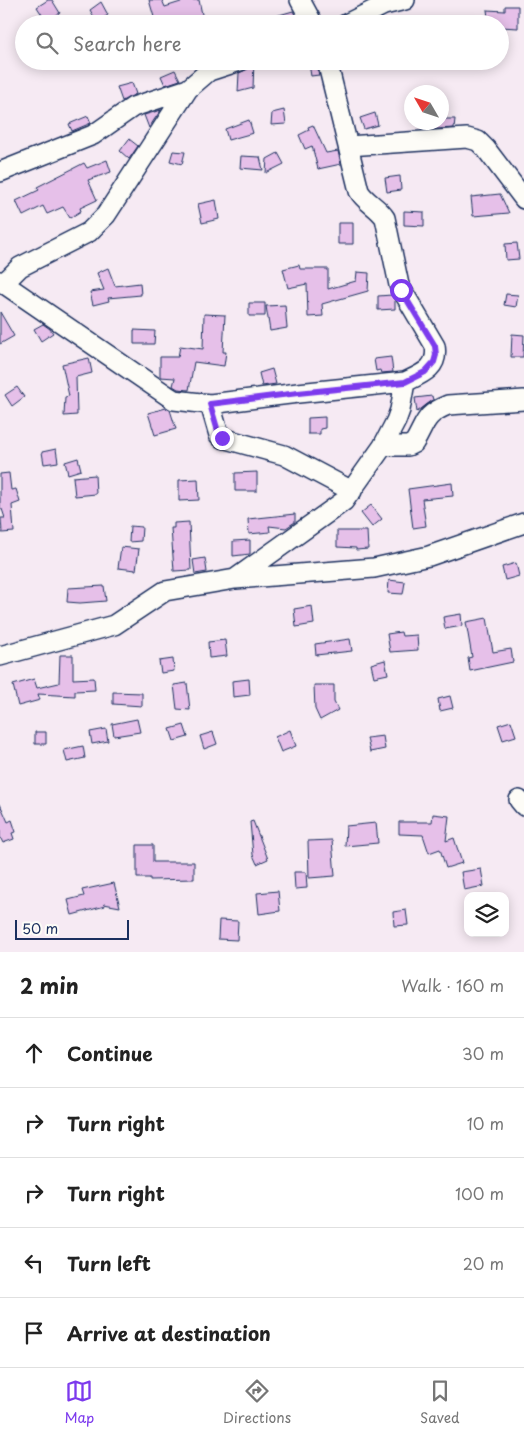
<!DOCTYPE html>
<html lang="en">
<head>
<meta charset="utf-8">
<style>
	:root { --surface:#fff; --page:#f2f2f2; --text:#222; --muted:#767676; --line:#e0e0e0; --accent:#7c3aed }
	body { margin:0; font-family:"Playpen Sans",sans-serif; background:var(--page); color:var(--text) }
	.controls { position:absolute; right:15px; bottom:15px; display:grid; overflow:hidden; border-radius:10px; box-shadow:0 2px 12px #0003 }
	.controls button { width:45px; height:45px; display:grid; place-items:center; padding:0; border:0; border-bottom:1px solid var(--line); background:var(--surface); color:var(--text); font:25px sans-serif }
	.compass { position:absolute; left:404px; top:85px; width:45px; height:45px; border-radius:50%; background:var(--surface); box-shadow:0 2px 12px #0003; rotate:309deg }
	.scale { position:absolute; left:15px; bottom:12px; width:114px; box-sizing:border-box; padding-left:5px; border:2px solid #1b2f5e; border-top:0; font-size:14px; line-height:18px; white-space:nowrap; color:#1b2f5e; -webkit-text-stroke:4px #fdfcf7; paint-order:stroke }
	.stop { position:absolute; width:15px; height:15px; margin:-11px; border:4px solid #7c3aed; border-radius:50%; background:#fff }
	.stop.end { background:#7c3aed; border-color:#fff; box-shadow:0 1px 5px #0008 }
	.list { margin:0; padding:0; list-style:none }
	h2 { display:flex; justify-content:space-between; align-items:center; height:65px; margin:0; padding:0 20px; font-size:21px }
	h2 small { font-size:16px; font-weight:400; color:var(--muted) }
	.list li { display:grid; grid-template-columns:32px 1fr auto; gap:15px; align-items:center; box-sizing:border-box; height:70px; padding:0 20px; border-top:1px solid var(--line) }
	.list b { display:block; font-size:19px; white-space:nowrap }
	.list em { font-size:16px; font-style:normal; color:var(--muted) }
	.icon { flex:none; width:28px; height:28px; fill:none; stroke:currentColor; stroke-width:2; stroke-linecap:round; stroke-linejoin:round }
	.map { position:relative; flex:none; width:524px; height:952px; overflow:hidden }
	.search { position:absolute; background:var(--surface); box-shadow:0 2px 12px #0003; left:15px; right:15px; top:15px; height:55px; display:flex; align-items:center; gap:12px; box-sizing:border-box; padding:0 18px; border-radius:28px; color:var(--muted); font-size:19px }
	.sheet { height:415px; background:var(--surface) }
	nav { display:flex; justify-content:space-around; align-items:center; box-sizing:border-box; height:70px; border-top:1px solid var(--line); background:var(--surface); font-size:14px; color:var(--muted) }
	nav a { display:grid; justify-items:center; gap:2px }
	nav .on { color:var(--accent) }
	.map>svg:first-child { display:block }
	.building { fill:#e6c0e9; stroke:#1b2f5e }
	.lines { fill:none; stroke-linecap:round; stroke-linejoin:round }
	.street-casing { stroke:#1b2f5e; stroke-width:22 }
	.street { stroke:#fdfcf7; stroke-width:19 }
	.route { stroke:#7c3aed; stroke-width:6 }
</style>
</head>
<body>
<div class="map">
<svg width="524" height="952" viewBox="0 0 524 952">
	<rect width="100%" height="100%" fill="#f6eaf3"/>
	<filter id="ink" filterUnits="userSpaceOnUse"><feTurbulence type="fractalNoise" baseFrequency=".02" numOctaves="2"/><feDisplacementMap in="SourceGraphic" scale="10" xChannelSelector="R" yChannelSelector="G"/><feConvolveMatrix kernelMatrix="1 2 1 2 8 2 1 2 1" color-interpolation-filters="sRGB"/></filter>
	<g filter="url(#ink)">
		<path class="building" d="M48,0H52L60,13L46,21L37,7Z
			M149,0H162L165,7L187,0H199L204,24H156Z
			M101,2L108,15L97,22L90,10Z
			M505,6H518V28L500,27V24H489L487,10L505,11Z
			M293,11L300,24H262V20Z
			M251,61H254L253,88L238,92L239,73L248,69Z
			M316,63L319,75L311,76L309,64Z
			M175,70L180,80L165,85L161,76Z
			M132,83L136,94L122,101L117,87Z
			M161,110L154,120L149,128L144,115Z
			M284,110L286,124L271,125L272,113Z
			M375,113L378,125L364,129L360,118Z
			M88,116L91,123L72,131L69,124Z
			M442,119H455L454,128L422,130V122H442Z
			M249,120L253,133L228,140L225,129Z
			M313,125L326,153L338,151L341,164L318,169L312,146L305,149L299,135L309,130L308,127Z
			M129,139L138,146L129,159L120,151Z
			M173,151L185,152L182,164L170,161Z
			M278,153L284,164L266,173L267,159Z
			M241,156L260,157L263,170L240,168Z
			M107,160L111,172L88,180L97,200L80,208L81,211L70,218L63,207L47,214L43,206L23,216L16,201L39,190L37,187L84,163L87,168Z
			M400,176L401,190L387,192L385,178Z
			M500,194L509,213L473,216L471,197Z
			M216,200L219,219L202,223L198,204Z
			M404,211L424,212V226L404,225Z
			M338,223H353V244H338Z
			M517,243L519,259L506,260L505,244Z
			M299,265L300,269H328V289L356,281L357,272L369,273L368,291L322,304L323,316L308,317L307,284L288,288L283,269Z
			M108,268L115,286L140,283L141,295L108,298L109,301L93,305L90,292L104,290L97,273Z
			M506,294L518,295L516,307L504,305Z
			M392,295L395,301V309L378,310V296Z
			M249,303H265V316H249Z
			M285,305L287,328L270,331L266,306Z
			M0,312L14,336L0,344Z
			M204,314L225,315L223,352H226L224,366L194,362L189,390L178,389L173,386L175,378L160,377V357H178L180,346L203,349Z
			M43,324L50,329L53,333L41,341L34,329Z
			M134,330L155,331L154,344H134Z
			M512,334L524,335L523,357H511Z
			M391,357L393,372L381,373L380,370L376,371L374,359Z
			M89,358L92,373L76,377L77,415L64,416L65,397L69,396L62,364Z
			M272,369L276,384L262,386L259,373Z
			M17,387L24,397L12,406L5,395Z
			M432,396L433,400L417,412L415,398Z
			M166,408L170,410L176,429L155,435L148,413Z
			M325,417V428L320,429V434H308V418Z
			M56,449L58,462L44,464L42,452Z
			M78,458L81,470L68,474L65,462Z
			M257,472V491H235V473Z
			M9,473L11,490L16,489L20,502L12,505L14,532L2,533L1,518H5L2,509H0V474Z
			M95,475L96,494L75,496L73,477Z
			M198,479L199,500L179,501V480Z
			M452,483L453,496L422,499L426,526L413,528L408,489Z
			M371,505L382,519L372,527L361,513Z
			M295,514V522L286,528L269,526L270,532L249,534L248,519Z
			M189,522L191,570L174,571L171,528H174V523Z
			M130,526L142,527L141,541L129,542Z
			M337,531H367L368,549L356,550V548L337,547Z
			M250,540V554L233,556V541Z
			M121,547L139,549L136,570L118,568Z
			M205,558L207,572L195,574L193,560Z
			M516,563L519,576L505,580L502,567Z
			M389,580L405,582L403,594L388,593Z
			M104,586L106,601L80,603L67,602L68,588Z
			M312,606L314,624L296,627L294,609Z
			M461,614L462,626L445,629L443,617Z
			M487,618L493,652L511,649L513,662L470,671L468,658L472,657L466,622Z
			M401,632L402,636L417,635L418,650L390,652L387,634Z
			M350,639L352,651L316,655L315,644Z
			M225,640L227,656L209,658L208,642Z
			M60,655H73V679L94,678L95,690L75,691V696L38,694L40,700L18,706L13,685L34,679L37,688L59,683Z
			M173,659L174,671L161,673L159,661Z
			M385,660L388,674L374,677L371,664Z
			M249,679L250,695L233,697L232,681Z
			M187,683L190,710L177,709L174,685Z
			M314,685H334V702L338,710L320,720L315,709Z
			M113,692L142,693V706L113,704Z
			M450,696L453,708L440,711L438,699Z
			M137,719L140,732L114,736L112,724Z
			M511,721L516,736L503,740L498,725Z
			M184,725L188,737L174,741L170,729Z
			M106,729L108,741L92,744L90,732Z
			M290,730L296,746L281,752L275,737Z
			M35,732H46V744H35Z
			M213,732L217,744L204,749L200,736Z
			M383,736L385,749L370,752L367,738Z
			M83,746L85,758L67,762L64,750Z
			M0,804L8,822L12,820L16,832L12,833L14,839L3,843L0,837Z
			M433,814L449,816L446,841L454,838L462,863L446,868L440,849L429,853L423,835L399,834V822H432Z
			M253,821L268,859L257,864L253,855L250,822Z
			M376,823L378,843L345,846L346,826Z
			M332,840L335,876L309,878L308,841Z
			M137,845H153V862H194V879L150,880V878H137Z
			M481,869L484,886L464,890L461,872Z
			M294,872H306L307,888L295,889Z
			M114,883L120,907L104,904L105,906L72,915L68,900L84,896L82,890Z
			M278,891L280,911L259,914L257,893Z
			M406,910L408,925L394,926L393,912Z
			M219,920L238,921L237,940L218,939Z"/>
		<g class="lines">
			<g class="street-casing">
				<path id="street" d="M300,0L313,24
					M346,24L384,5L405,0
					M348,146L467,138L478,141L486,149L524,199
					M0,172L93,135L133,107L188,89
					M0,281L168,396L174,400L210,404L219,435L222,438L284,455L352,491
					M4,283L20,267L89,232L106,215L188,89L209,71L240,61
					M210,404L298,393L405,382
					M383,446H408L414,443C426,424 423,415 448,405L524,400
					M235,579L344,501L383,446L396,421L400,410L405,382C422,374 439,368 435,346L399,285L385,218C378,207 365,202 359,191L327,61
					M0,656L114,625L165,591L235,579L374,568L429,556L524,523
					M519,800L524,806"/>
			</g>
			<use href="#street" class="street"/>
		</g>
	</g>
	<g class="lines" filter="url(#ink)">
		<path class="route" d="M222,438L219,435L210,404L298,393L405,382L425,372L434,362L436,355L435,346L401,290"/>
	</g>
</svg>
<div class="controls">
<button><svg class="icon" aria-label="layers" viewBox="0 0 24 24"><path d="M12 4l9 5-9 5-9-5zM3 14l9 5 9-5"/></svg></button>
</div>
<svg class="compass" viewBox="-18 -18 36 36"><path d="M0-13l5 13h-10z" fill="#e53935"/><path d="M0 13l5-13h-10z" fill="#767676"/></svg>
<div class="scale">50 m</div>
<div class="stop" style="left:401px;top:290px"></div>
<div class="stop end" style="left:222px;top:438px"></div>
<div class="search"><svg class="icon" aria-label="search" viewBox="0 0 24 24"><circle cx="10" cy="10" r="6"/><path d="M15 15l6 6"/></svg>Search here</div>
</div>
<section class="sheet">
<h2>2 min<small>Walk · 160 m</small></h2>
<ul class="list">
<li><svg class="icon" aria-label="ahead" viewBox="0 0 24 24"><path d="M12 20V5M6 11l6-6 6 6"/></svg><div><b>Continue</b></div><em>30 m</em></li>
<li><svg class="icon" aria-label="right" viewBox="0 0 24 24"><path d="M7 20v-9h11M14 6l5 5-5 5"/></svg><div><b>Turn right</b></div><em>10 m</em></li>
<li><svg class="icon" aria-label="right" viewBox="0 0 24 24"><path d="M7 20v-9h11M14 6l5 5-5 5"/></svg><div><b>Turn right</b></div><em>100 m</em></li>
<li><svg class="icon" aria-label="left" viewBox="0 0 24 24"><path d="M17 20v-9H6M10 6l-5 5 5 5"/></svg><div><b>Turn left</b></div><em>20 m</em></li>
<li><svg class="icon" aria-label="arrive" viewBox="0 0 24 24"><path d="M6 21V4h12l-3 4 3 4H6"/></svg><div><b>Arrive at destination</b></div></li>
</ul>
</section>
<nav>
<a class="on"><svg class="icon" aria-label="map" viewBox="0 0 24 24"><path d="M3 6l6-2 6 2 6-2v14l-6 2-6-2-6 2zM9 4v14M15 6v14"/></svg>Map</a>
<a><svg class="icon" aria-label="directions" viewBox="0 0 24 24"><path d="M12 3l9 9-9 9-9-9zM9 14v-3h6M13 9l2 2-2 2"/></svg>Directions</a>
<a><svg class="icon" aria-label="saved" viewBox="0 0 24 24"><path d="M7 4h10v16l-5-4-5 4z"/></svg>Saved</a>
</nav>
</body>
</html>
